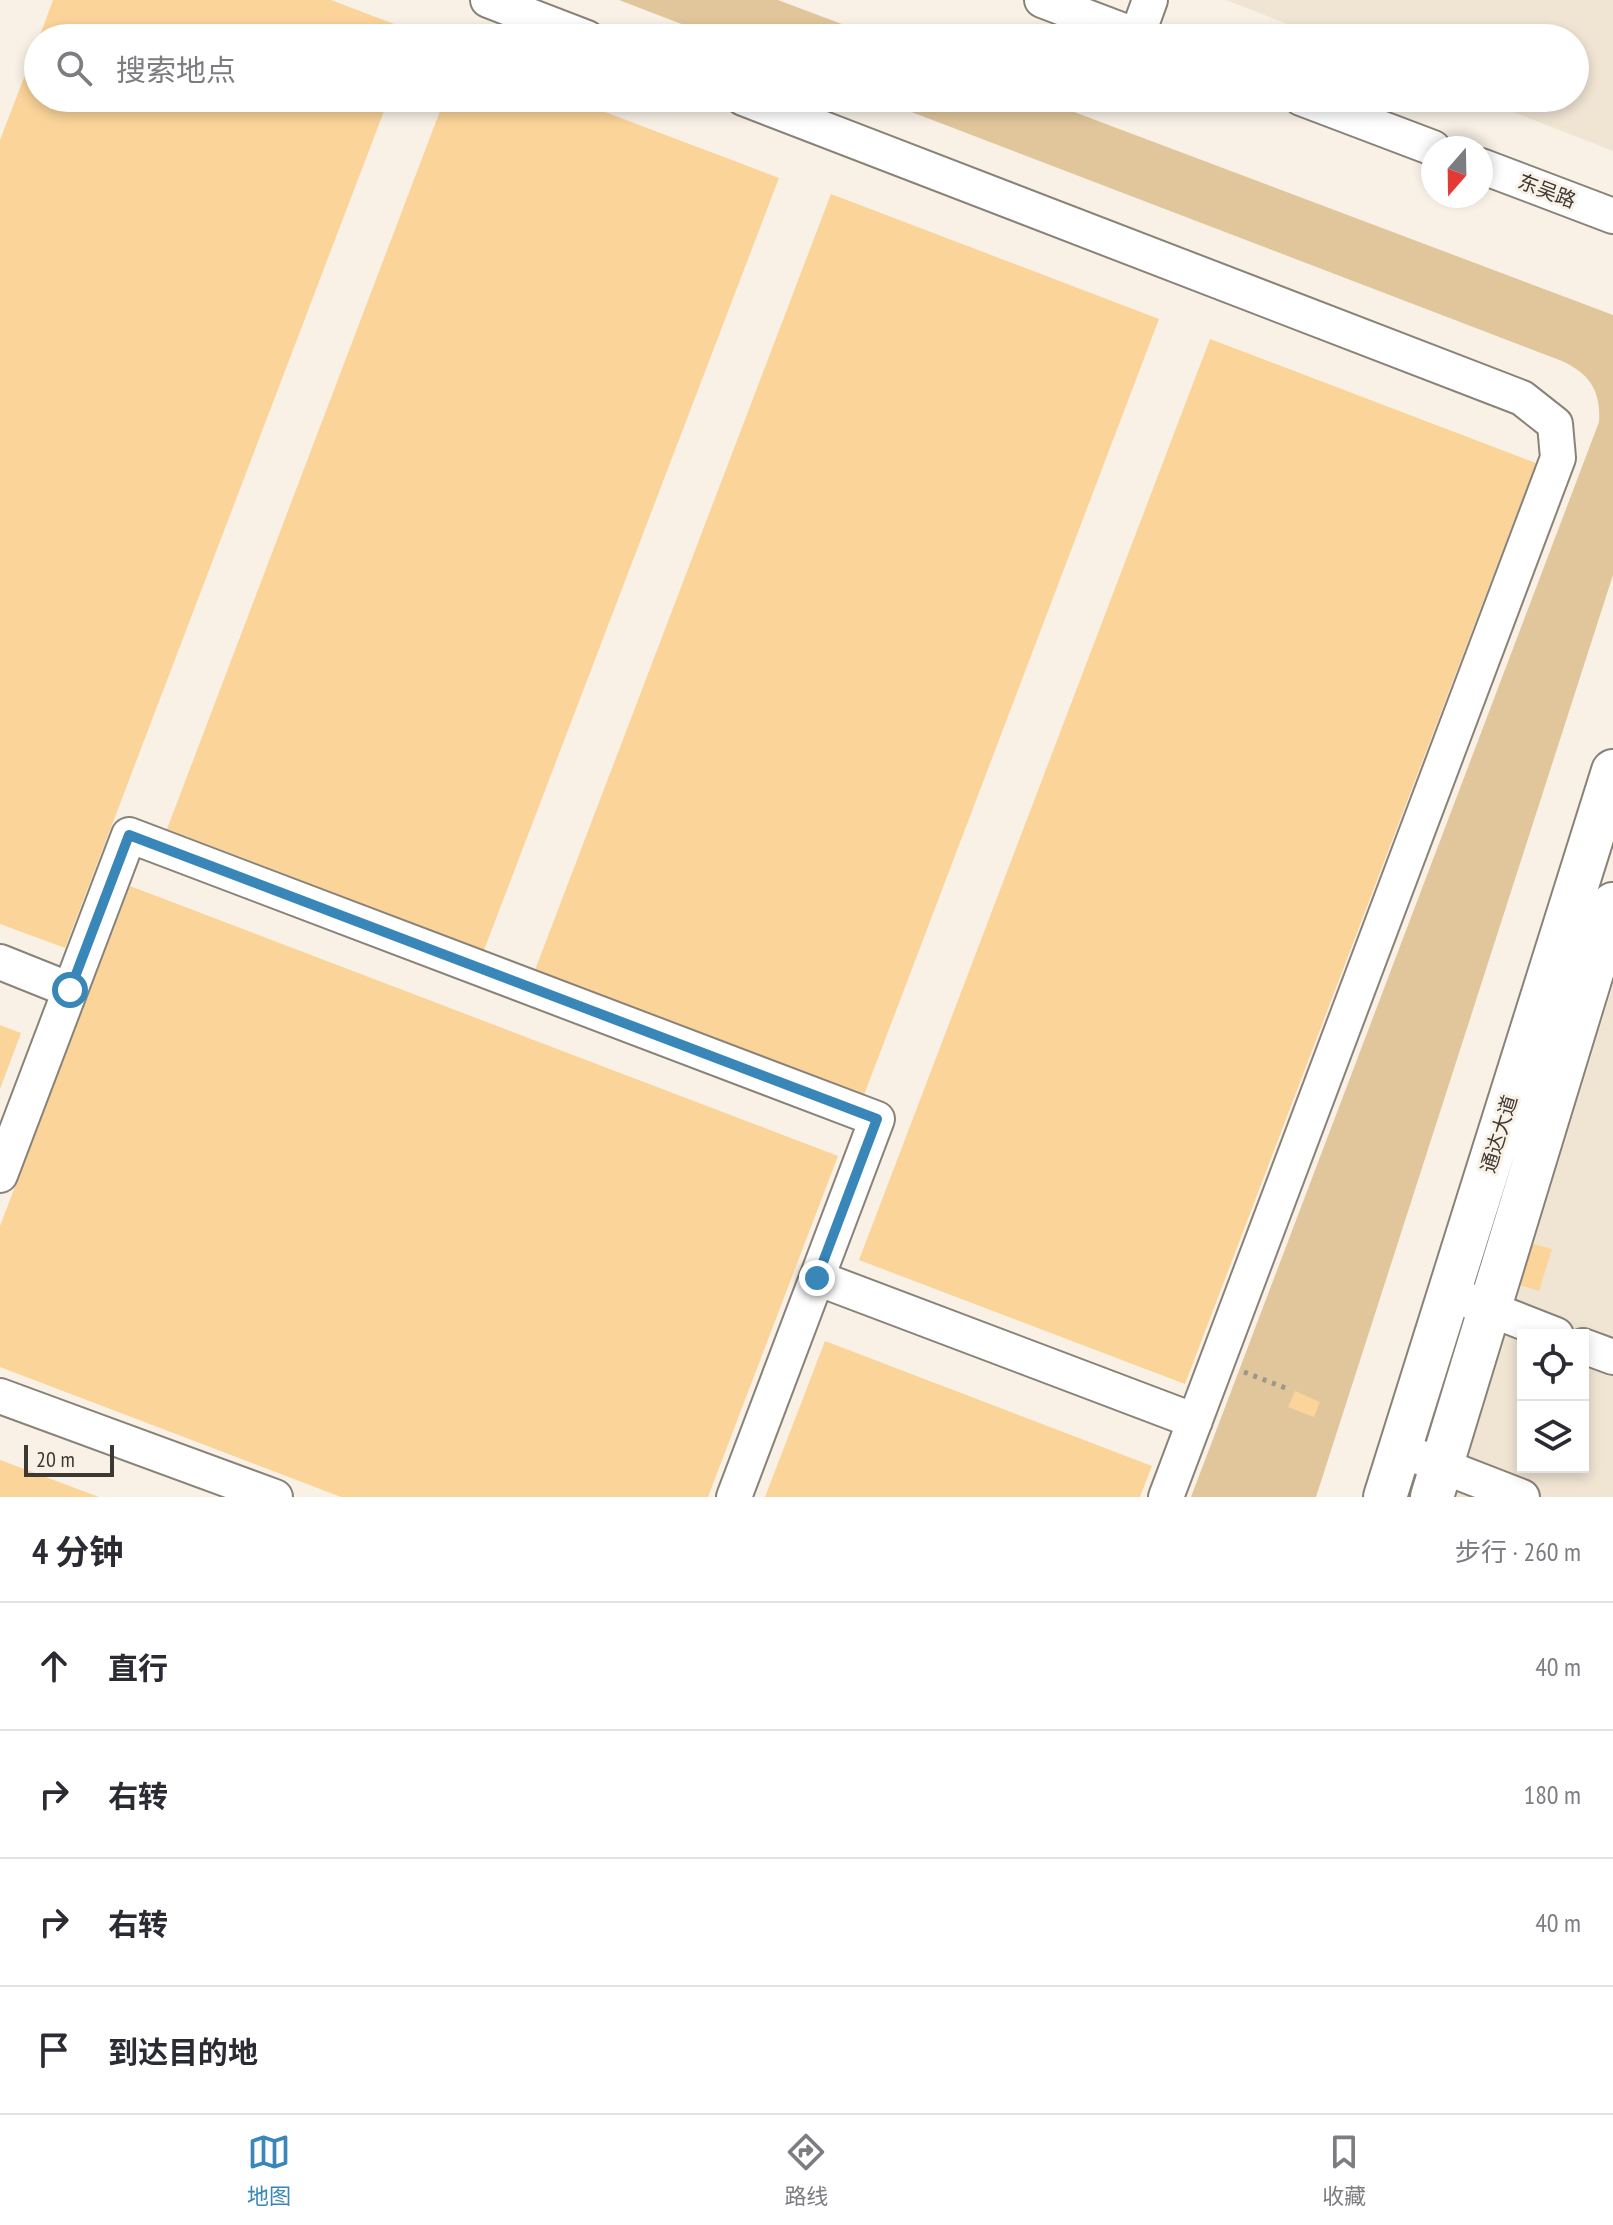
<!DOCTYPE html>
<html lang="zh">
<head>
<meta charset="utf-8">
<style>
	:root { --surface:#fff; --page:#f7f7f7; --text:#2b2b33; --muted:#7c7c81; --line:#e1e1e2; --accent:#3986b9 }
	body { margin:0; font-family:"PT Sans Narrow","Noto Sans SC",sans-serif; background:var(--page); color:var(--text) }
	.controls { position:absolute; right:24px; bottom:24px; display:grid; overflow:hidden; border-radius:0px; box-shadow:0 4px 12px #0003 }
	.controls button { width:72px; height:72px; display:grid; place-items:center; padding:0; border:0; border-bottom:2px solid var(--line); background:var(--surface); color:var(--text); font:40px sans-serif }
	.compass { position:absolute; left:1421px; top:136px; width:72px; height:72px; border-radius:50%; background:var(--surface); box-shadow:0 4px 12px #0003; rotate:200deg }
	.scale { position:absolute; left:24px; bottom:20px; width:90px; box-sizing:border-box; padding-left:8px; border:4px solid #3c3934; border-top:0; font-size:22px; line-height:28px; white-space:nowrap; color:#3c3934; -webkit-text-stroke:6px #f9f1e6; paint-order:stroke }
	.stop { position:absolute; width:24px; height:24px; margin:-18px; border:6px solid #3986b9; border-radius:50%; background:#fff }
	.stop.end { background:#3986b9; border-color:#fff; box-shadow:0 2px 8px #0008 }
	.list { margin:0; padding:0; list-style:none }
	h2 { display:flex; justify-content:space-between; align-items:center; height:104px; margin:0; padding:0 32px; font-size:34px }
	h2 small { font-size:26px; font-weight:400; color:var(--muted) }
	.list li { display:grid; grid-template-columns:52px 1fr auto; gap:24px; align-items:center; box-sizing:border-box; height:128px; padding:0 32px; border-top:2px solid var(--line) }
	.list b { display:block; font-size:30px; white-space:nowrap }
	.list em { font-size:26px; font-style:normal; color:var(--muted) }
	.icon { flex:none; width:44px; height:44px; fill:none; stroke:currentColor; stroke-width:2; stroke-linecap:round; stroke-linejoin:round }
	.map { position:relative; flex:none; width:1613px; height:1497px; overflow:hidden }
	.search { position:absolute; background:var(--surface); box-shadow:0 4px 12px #0003; left:24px; right:24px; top:24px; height:88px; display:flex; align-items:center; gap:20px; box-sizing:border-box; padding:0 28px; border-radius:44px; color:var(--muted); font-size:30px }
	.sheet { height:616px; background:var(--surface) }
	nav { display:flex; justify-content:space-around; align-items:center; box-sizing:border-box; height:112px; border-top:2px solid var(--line); background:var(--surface); font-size:22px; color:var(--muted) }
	nav a { display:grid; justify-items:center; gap:4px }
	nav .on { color:var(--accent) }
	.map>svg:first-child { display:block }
	.built { fill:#f0e4d3; fill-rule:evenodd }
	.green { fill:#e1c69b }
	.building { fill:#fad499 }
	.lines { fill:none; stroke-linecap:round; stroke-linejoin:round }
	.minor-casing { stroke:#898278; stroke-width:38 }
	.major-casing { stroke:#898278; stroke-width:46 }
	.path { stroke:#9b968e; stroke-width:5; stroke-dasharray:4 6; stroke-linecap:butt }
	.minor { stroke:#fff; stroke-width:34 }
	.major { stroke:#fff; stroke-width:42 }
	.route { stroke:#3986b9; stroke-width:10 }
	.labels { text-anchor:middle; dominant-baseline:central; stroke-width:6; stroke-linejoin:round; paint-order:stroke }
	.street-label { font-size:20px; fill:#3c3934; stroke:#f9f1e6 }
</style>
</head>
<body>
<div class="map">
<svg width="1613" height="1497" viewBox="0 0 1613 1497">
	<rect width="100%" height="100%" fill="#f9f1e6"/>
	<path class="built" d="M1226,0H1613V151L1477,98H1575V38H1323Z
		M1613,985V1497H1456ZM1523,1335H1583V1467H1523Z"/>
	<path class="green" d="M619,0H778L879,38H718Z
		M875,98H1037L1613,315V575L1316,1497H1191L1599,422C1601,391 1590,374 1562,361Z"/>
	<path class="building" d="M53,0H331L415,32L412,38H39Z
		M38,41V98H389L65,948L0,924V140Z
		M445,98H568L779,178L484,950L167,829Z
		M831,194L1159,319L864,1095L535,970Z
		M1210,339L1536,463L1185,1384L859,1260Z
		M130,886L838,1156L708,1497H341L0,1367V1226Z
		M0,1025L21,1033L0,1089Z
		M1523,1241L1552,1249L1539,1291L1510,1282Z
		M825,1341L1152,1466L1140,1497H765Z
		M1295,1391L1320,1402L1314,1417L1288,1407Z
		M0,1460L99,1497H0Z"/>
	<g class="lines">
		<g class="minor-casing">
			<path id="minor" d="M488,0L587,38
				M1042,0L1142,38
				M1137,36L1150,0
				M743,98L1522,398L1555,424L1558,458L1166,1497
				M1301,98L1433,148
				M1481,166L1613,216
				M0,962L70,990
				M0,1175L129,835L877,1119L734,1497
				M817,1278L1195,1421
				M1467,1300L1556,1335
				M1583,1346L1613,1357
				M0,1396L275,1497
				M1419,1457L1522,1497"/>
		</g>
		<g class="major-casing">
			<path id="major" d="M1385,1497L1613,771
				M1432,1497L1613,904"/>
		</g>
		<path class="path" d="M1244,1372L1288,1389"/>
		<use href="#minor" class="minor"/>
		<use href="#major" class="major"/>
	</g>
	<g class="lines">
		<path class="route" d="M70,990L129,835L877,1119L817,1278"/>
	</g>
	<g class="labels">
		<g class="street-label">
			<text transform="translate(1547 191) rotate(21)">东吴路</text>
			<text transform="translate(1499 1134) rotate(-73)">通达大道</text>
		</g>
	</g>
</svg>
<div class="controls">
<button><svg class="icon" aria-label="locate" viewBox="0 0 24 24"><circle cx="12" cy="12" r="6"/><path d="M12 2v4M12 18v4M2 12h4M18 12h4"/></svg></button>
<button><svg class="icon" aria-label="layers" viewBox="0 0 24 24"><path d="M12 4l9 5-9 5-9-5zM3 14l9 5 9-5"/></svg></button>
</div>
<svg class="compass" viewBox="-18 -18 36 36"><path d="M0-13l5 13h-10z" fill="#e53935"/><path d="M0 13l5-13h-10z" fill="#7c7c81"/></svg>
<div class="scale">20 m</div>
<div class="stop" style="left:70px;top:990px"></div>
<div class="stop end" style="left:817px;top:1278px"></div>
<div class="search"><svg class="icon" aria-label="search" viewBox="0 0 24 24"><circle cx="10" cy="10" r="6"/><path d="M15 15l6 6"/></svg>搜索地点</div>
</div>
<section class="sheet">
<h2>4 分钟<small>步行 · 260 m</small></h2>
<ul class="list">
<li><svg class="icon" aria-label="ahead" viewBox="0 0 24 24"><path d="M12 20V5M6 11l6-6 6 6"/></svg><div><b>直行</b></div><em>40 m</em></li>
<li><svg class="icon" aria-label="right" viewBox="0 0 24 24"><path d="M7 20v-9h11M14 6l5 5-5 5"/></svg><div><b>右转</b></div><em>180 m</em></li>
<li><svg class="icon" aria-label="right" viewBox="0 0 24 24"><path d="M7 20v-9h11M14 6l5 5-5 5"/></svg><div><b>右转</b></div><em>40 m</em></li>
<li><svg class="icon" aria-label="arrive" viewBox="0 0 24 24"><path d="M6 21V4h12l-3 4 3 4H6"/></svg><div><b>到达目的地</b></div></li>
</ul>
</section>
<nav>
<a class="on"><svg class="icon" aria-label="map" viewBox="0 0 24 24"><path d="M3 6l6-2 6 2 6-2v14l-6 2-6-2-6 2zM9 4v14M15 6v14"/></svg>地图</a>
<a><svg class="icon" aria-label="directions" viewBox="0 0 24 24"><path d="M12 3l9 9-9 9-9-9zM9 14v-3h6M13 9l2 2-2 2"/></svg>路线</a>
<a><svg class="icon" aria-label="saved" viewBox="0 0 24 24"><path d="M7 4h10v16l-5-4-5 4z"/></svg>收藏</a>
</nav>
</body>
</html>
